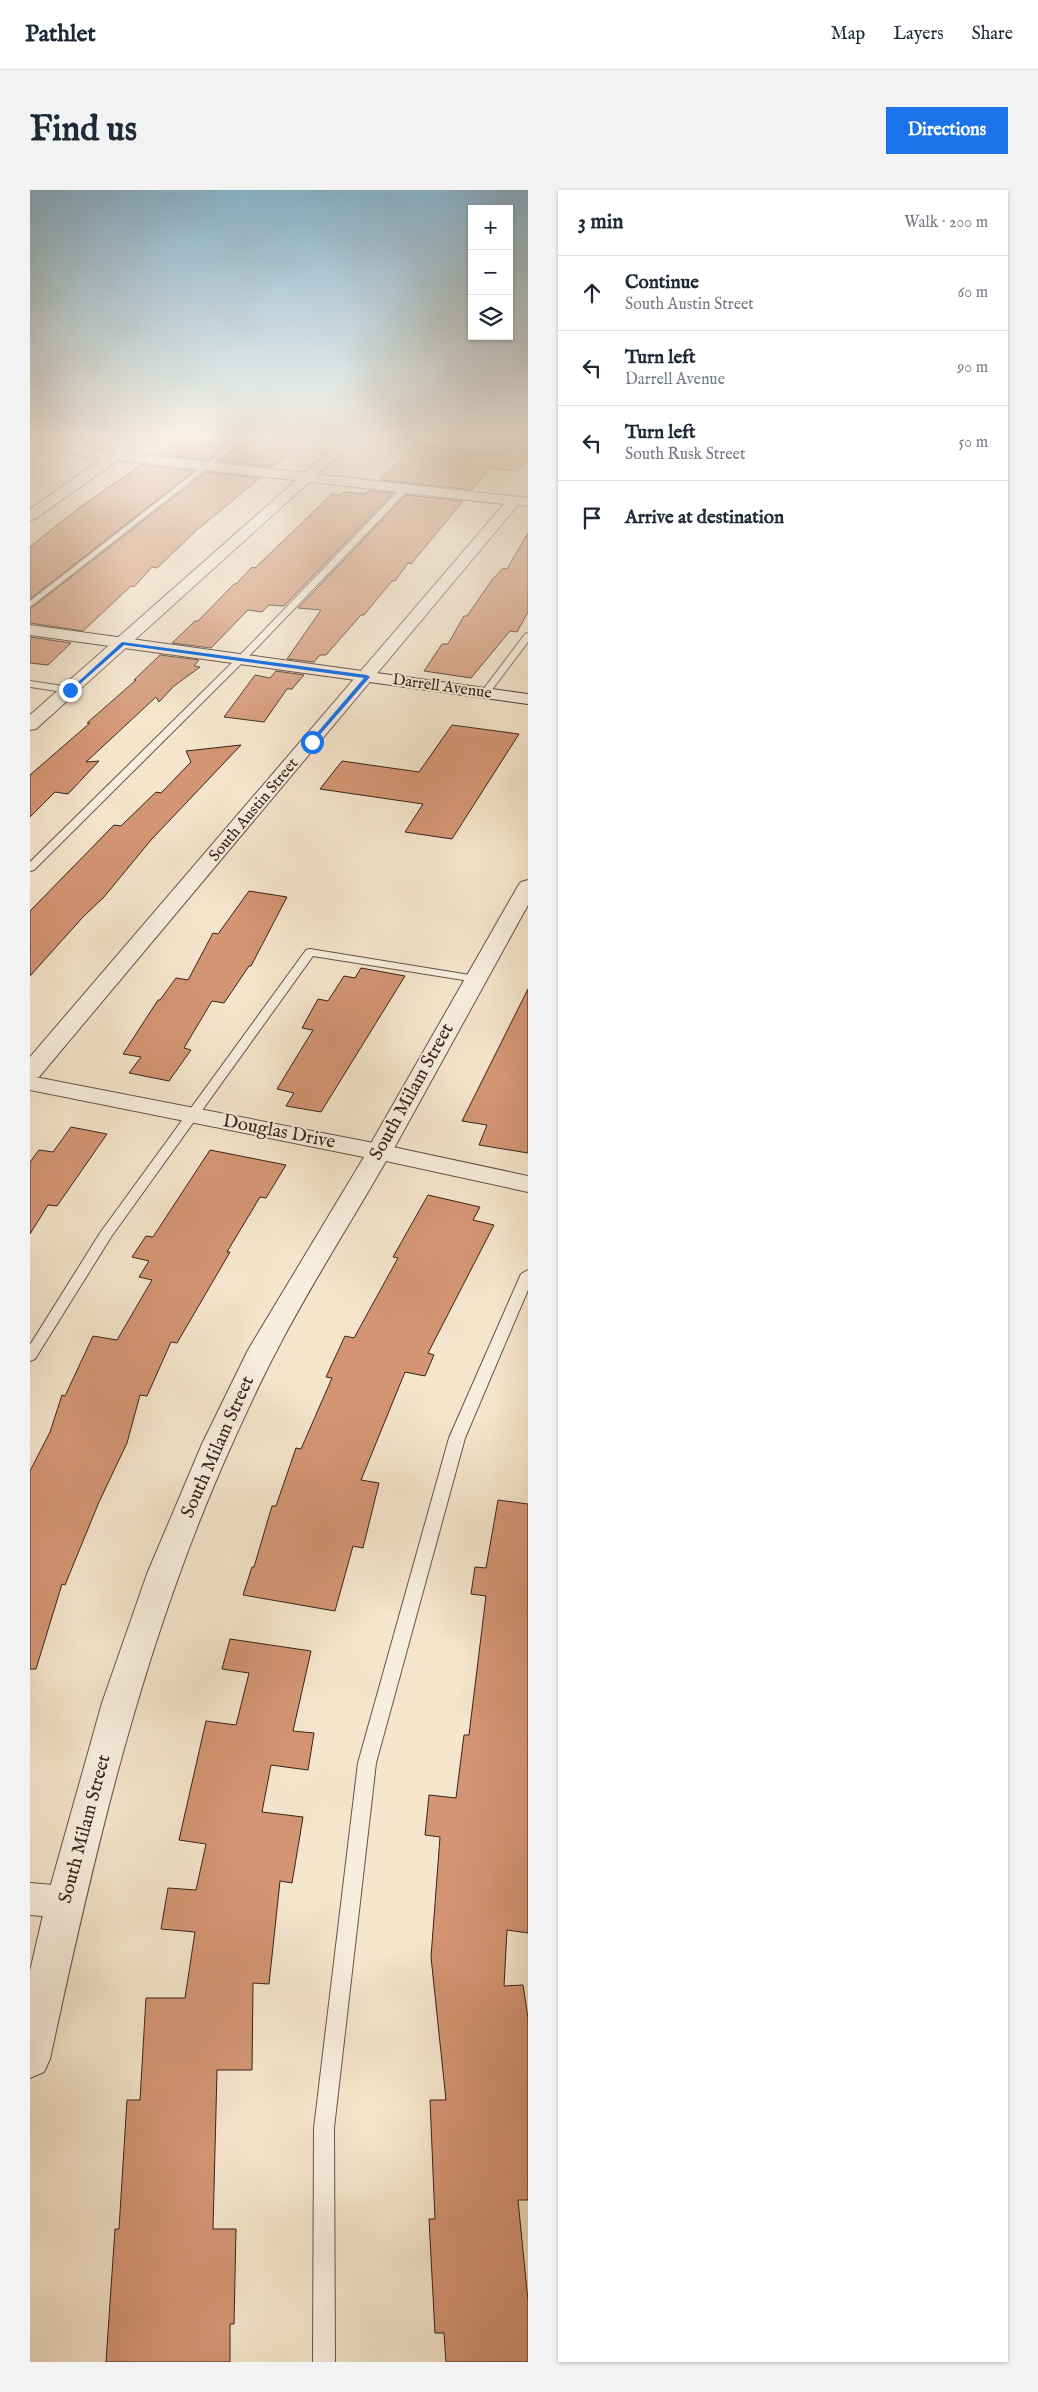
<!DOCTYPE html>
<html lang="en">
<head>
<meta charset="utf-8">
<style>
	:root { --surface:#fff; --page:#f2f2f3; --text:#1f2937; --muted:#747a83; --line:#e0e1e3; --accent:#1a73e8 }
	body { margin:0; font-family:"IM FELL English",serif; background:var(--page); color:var(--text) }
	.controls { position:absolute; right:15px; top:15px; display:grid; overflow:hidden; border-radius:0px; box-shadow:0 1px 4px #0004 }
	.controls button { width:45px; height:45px; display:grid; place-items:center; padding:0; border:0; border-bottom:1px solid var(--line); background:var(--surface); color:var(--text); font:25px sans-serif }
	.stop { position:absolute; width:15px; height:15px; margin:-11px; border:4px solid #1a73e8; border-radius:50%; background:#fff }
	.stop.end { background:#1a73e8; border-color:#fff; box-shadow:0 1px 5px #0008 }
	.list { margin:0; padding:0; list-style:none }
	h2 { display:flex; justify-content:space-between; align-items:center; height:65px; margin:0; padding:0 20px; font-size:21px }
	h2 small { font-size:16px; font-weight:400; color:var(--muted) }
	.list li { display:grid; grid-template-columns:32px 1fr auto; gap:15px; align-items:center; box-sizing:border-box; height:75px; padding:0 20px; border-top:1px solid var(--line) }
	.list b { display:block; font-size:19px; white-space:nowrap }
	.list p { margin:0; font-size:16px; white-space:nowrap; color:var(--muted) }
	.list em { font-size:16px; font-style:normal; color:var(--muted) }
	.icon { flex:none; width:28px; height:28px; fill:none; stroke:currentColor; stroke-width:2; stroke-linecap:round; stroke-linejoin:round }
	.map { position:relative; flex:none; width:498px; height:2172px; overflow:hidden; border-radius:0px }
	header { display:flex; align-items:center; gap:30px; box-sizing:border-box; height:70px; padding:0 25px; background:var(--surface); border-bottom:1px solid var(--line) }
	header strong { font-size:24px }
	nav { display:flex; gap:28px; margin-inline-start:auto; font-size:18px }
	.intro { display:flex; align-items:center; justify-content:space-between; box-sizing:border-box; height:120px; padding:0 30px }
	h1 { margin:0; font-size:35px }
	.button { padding:12px 22px; border-radius:0px; background:var(--accent); color:#fff; font-size:18px; font-weight:700 }
	main { display:flex; gap:30px; padding:0 30px }
	aside { flex:1; background:var(--surface); border-radius:0px; box-shadow:0 1px 4px #0004 }
	.map>svg:first-child { display:block }
	.building { fill:#d49574; stroke:#372218 }
	.lines { fill:none; stroke-linecap:round; stroke-linejoin:round }
	.service-casing { stroke:#665345; stroke-width:2 }
	.minor-casing { stroke:#665345; stroke-width:2 }
	.tertiary-casing { stroke:#665345; stroke-width:2 }
	.secondary-casing { stroke:#372218; stroke-width:2 }
	.service { fill:#f8eede; fill-rule:evenodd }
	.minor { fill:#f8eede; fill-rule:evenodd }
	.tertiary { fill:#f8eede; fill-rule:evenodd }
	.secondary { fill:#f8eede; fill-rule:evenodd }
	.route { fill:#1a73e8 }
	.labels { text-anchor:middle; dominant-baseline:central; stroke-width:4; stroke-linejoin:round; paint-order:stroke }
	.far-street-label { font-size:16px; fill:#372218; stroke:#f8eede }
	.street-label { font-size:19px; fill:#372218; stroke:#f8eede }
</style>
</head>
<body>
<header>
<strong>Pathlet</strong>
<nav><a>Map</a><a>Layers</a><a>Share</a></nav>
</header>
<div class="intro"><h1>Find us</h1><a class="button">Directions</a></div>
<main>
<div class="map">
<svg width="498" height="2172" viewBox="0 0 498 2172">
	<rect width="100%" height="100%" fill="#f5e5cc"/>
	<filter id="stains"><feTurbulence type="fractalNoise" baseFrequency=".004" numOctaves="4"/><feColorMatrix values="0 0 0 0 .2 0 0 0 0 .09 0 0 0 0 .02 0 0 0 .5 -.17"/></filter>
	<radialGradient id="worn" r=".72"><stop offset=".6" stop-color="#630" stop-opacity="0"/><stop offset="1" stop-color="#630" stop-opacity=".3"/></radialGradient>
	<path class="building" d="M148,248H206L178,270L125,264Z
		M218,248H277L243,277L189,271Z
		M483,248H498V269L487,281L460,278L442,300L350,290L386,255L468,264Z
		M111,275L164,281L0,409V357L46,320Z
		M176,282L230,288L168,339L127,378L122,377L104,397L101,396L53,441L0,433V419Z
		M339,301L363,303L254,416L239,415L232,422L218,420L181,458L142,453L165,431H168L204,394H206L222,377L225,378L302,304L310,305L314,302L335,304Z
		M376,305L433,311L381,374L378,373L365,391H362L334,425H331L296,465H290L284,472L257,469L291,420L268,418Z
		M498,343V422L487,442L480,441L441,488L394,481L412,454H418L434,426H437L462,390L473,378L477,379Z
		M0,447L41,453L18,475L0,473Z
		M130,465L169,470L164,476L170,477L144,496L129,512L126,507L56,572L69,571L38,604L25,602L0,627V585L60,533H57L106,490H104Z
		M246,481L274,485L262,499H257L234,532L194,527L225,485L240,488Z
		M422,535L489,544L422,649L375,642L393,614L290,599L312,571L389,582Z
		M211,555L121,650L74,707L53,727L0,786V721L84,635L91,636L126,602L131,603L161,572L156,561Z
		M219,701L257,707L221,776H219L194,813L182,811L154,858L161,860L139,891L99,883L111,867L93,864L128,810H130L146,788L158,790L183,743L188,744Z
		M331,778L375,786L291,922L256,916L264,903L247,899L283,840L272,838L288,809L298,811L314,786L325,788Z
		M498,799V963L449,955L457,935L432,931Z
		M41,937L77,944L27,1016L18,1015L0,1044V972L9,960L23,962Z
		M180,960L256,975L236,1008L230,1007L197,1062H200L147,1153L141,1152L117,1206L110,1205L97,1253L69,1312L35,1395L32,1394L6,1479H0V1281L20,1242L32,1205L35,1206L63,1146L87,1150L122,1090L109,1087L119,1071L102,1067L116,1046L123,1047Z
		M398,1005L450,1017L443,1030L464,1035L398,1163L404,1165L395,1186L375,1182L331,1290L349,1293L333,1358L323,1356L305,1421L213,1405L222,1377H224L242,1316H246L266,1258L271,1259L302,1188L296,1187L315,1146L324,1148L368,1068L363,1067Z
		M468,1310L498,1314V1743L477,1740L474,1796L493,1795L498,1828V2010H488L498,2111V2172H416L414,2143H405L399,2029H405L400,1910H416L401,1767L410,1647L395,1645L399,1605L426,1608L434,1545H439L456,1406L441,1404L445,1377L456,1378Z
		M200,1449L281,1461L263,1541L284,1543L278,1580L241,1575L232,1622L273,1627L262,1693L250,1691L239,1794L223,1793L222,1880H187L183,2039H206L204,2134H200V2172H76L85,2039H89L97,1910H110L116,1808H155L165,1742L131,1739L138,1698L166,1700L176,1654L149,1650L176,1531L206,1535L219,1483L192,1479Z"/>
	<g class="lines">
		<g class="service-casing">
			<path id="service" d="M209,248H216L0,417V411Z
				M373,296L380,298L221,464L4,680L0,681V672L215,460Z
				M498,443V452L458,505H452V501L495,444Z
				M0,491L40,497L44,500L40,503L0,497Z
				M280,759L446,786L452,789L446,792L283,766L81,1047L5,1169L0,1171V1155L70,1043L276,760Z
				M498,1080V1100L435,1248L346,1573L304,1938L305,2172H283L284,1938L328,1573L419,1248L491,1084Z"/>
		</g>
		<g class="minor-casing">
			<path id="minor" d="M102,248H117L98,263L498,308V316L488,315L9,887L0,889V867L474,314L88,270L5,329L0,330V319L73,268L0,260V252L83,261Z
				M498,690V715L362,962L358,967L349,970L340,967L336,962L488,696L491,692Z
				M0,1693L35,1696L48,1701L54,1712L48,1723L35,1728L0,1725Z"/>
		</g>
		<g class="tertiary-casing">
			<path id="tertiary" d="M314,248H328L6,539L0,540V525Z
				M0,886L349,954L498,986V1002L356,971C320,1034 280,1096 247,1160C231,1190 217,1221 203,1252C114,1448 65,1659 20,1869L14,1882L0,1888V1781L16,1712L72,1513L117,1384L172,1254L218,1160L334,967L0,900Z"/>
		</g>
		<g class="secondary-casing">
			<path id="secondary" d="M0,435L498,504V514L0,445Z"/>
		</g>
		<use href="#service" class="service"/>
		<use href="#minor" class="minor"/>
		<use href="#tertiary" class="tertiary"/>
		<use href="#secondary" class="secondary"/>
	</g>
	<linearGradient id="sky" x2="0" y2="1"><stop stop-color="#8ab8d3"/><stop offset="0.45" stop-color="#faf3e8"/><stop offset="1" stop-color="#faf3e8" stop-opacity="0"/></linearGradient>
	<rect width="498" height="552" fill="url(#sky)"/>
	<path class="route" d="M92,452L337,485L340,487L282,554L280,551L334,488L94,455L42,501H38Z"/>
	<g class="labels">
		<g class="far-street-label">
			<text transform="translate(412 497) rotate(8)">Darrell Avenue</text>
			<text transform="translate(224 620) rotate(-50)">South Austin Street</text>
		</g>
		<g class="street-label">
			<text transform="translate(382 902) rotate(-61)">South Milam Street</text>
			<text transform="translate(249 942) rotate(11)">Douglas Drive</text>
			<text transform="translate(188 1257) rotate(-66)">South Milam Street</text>
			<text transform="translate(55 1639) rotate(-75)">South Milam Street</text>
		</g>
	</g>
	<rect width="100%" height="100%" filter="url(#stains)"/>
	<rect width="100%" height="100%" fill="url(#worn)"/>
</svg>
<div class="controls">
<button>+</button>
<button>−</button>
<button><svg class="icon" aria-label="layers" viewBox="0 0 24 24"><path d="M12 4l9 5-9 5-9-5zM3 14l9 5 9-5"/></svg></button>
</div>
<div class="stop" style="left:282px;top:552px"></div>
<div class="stop end" style="left:40px;top:500px"></div>
</div>
<aside>
<h2>3 min<small>Walk · 200 m</small></h2>
<ul class="list">
<li><svg class="icon" aria-label="ahead" viewBox="0 0 24 24"><path d="M12 20V5M6 11l6-6 6 6"/></svg><div><b>Continue</b><p>South Austin Street</p></div><em>60 m</em></li>
<li><svg class="icon" aria-label="left" viewBox="0 0 24 24"><path d="M17 20v-9H6M10 6l-5 5 5 5"/></svg><div><b>Turn left</b><p>Darrell Avenue</p></div><em>90 m</em></li>
<li><svg class="icon" aria-label="left" viewBox="0 0 24 24"><path d="M17 20v-9H6M10 6l-5 5 5 5"/></svg><div><b>Turn left</b><p>South Rusk Street</p></div><em>50 m</em></li>
<li><svg class="icon" aria-label="arrive" viewBox="0 0 24 24"><path d="M6 21V4h12l-3 4 3 4H6"/></svg><div><b>Arrive at destination</b></div></li>
</ul>
</aside>
</main>
</body>
</html>
